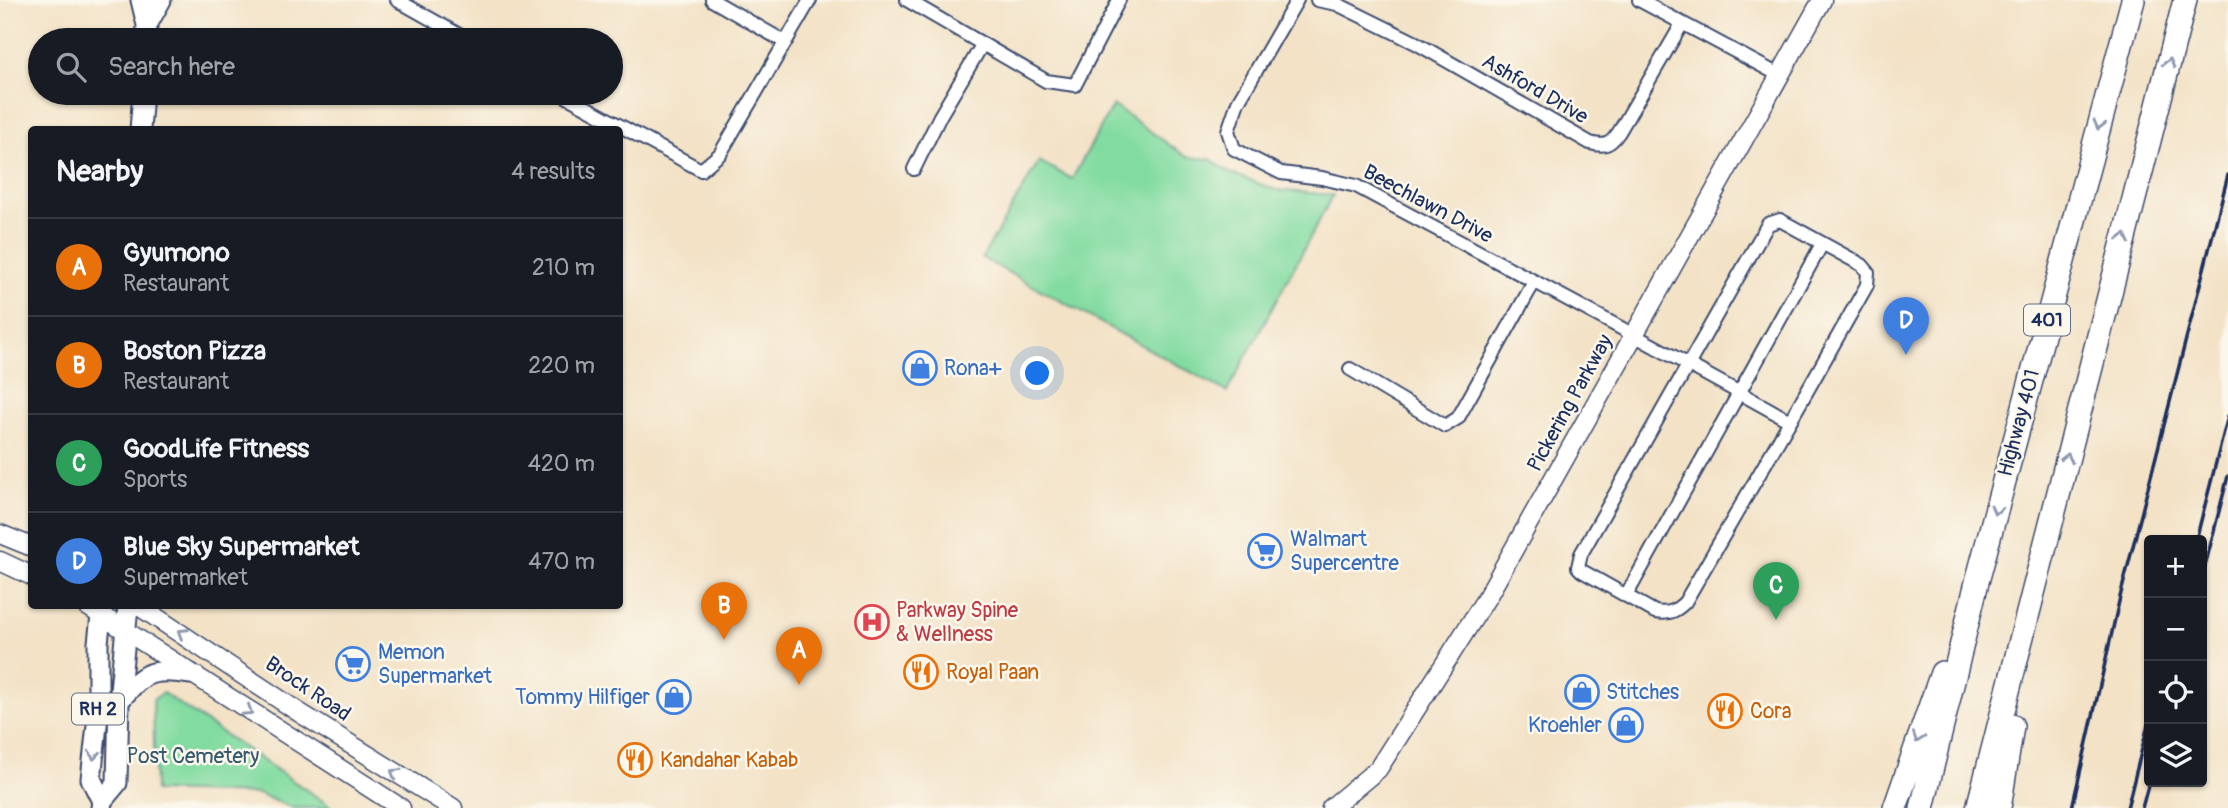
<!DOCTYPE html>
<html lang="en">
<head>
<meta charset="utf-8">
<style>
	:root { --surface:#171b24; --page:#242831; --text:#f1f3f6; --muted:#9ea1a6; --line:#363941; --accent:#0f766e }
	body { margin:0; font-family:Pangolin,sans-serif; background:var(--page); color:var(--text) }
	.controls { position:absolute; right:21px; bottom:21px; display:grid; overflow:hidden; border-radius:7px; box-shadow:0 2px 5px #0004 }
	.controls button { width:63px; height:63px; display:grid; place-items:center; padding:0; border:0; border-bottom:2px solid var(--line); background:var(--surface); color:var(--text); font:35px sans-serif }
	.you { position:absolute; left:1038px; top:374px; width:24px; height:24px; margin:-18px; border:5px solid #fff; border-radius:50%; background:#1a73e8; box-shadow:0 0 0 10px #1a73e833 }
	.badge { display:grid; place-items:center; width:46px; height:46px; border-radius:50%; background:var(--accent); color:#fff; font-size:23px; font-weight:700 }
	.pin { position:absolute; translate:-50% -58px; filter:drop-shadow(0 2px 4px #0008) }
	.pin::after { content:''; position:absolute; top:37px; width:24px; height:21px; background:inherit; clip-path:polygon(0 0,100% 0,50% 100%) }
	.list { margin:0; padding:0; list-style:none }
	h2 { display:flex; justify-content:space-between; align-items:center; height:91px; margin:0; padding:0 28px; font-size:30px }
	h2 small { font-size:23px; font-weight:400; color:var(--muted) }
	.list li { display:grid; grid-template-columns:46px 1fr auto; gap:21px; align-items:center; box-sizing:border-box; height:98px; padding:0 28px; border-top:2px solid var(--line) }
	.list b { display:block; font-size:26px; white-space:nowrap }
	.list p { margin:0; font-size:23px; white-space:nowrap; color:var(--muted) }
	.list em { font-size:23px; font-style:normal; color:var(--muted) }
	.icon { flex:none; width:38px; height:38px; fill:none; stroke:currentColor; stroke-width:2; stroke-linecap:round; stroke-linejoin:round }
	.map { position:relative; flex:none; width:2228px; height:808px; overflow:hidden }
	.search { position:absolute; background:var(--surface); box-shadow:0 2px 5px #0004; left:28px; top:28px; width:595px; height:77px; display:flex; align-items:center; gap:18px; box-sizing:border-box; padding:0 24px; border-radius:38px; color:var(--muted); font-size:26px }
	.panel { position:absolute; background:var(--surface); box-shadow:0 2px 5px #0004; left:28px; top:126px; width:595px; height:483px; border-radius:7px }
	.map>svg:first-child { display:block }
	.green { fill:#82dba0; stroke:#4e857f; stroke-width:2 }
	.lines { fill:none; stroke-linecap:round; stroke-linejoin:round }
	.street-casing { stroke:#3b4a6e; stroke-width:16 }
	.secondary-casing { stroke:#3b4a6e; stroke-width:21 }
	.primary-casing { stroke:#3b4a6e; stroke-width:23 }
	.highway-casing { stroke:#3b4a6e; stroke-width:26 }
	.street { stroke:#fff; stroke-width:12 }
	.secondary { stroke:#fff; stroke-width:18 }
	.primary { stroke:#fff; stroke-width:19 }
	.highway { stroke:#fff; stroke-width:23 }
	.rail { stroke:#1b2f5e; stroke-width:3.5 }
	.oneway { stroke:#8d97ae }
	.labels { text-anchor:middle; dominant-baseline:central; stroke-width:5; stroke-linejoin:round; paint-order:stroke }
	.shield { fill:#fbf7ec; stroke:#5e6b89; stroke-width:2 }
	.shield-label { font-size:19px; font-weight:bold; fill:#1b2f5e }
	.street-label { font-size:21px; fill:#1b2f5e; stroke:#fbf7ec }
	.shop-label { font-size:21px; fill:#366cbe; stroke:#fbf7ec; text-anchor:start }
	.health-label { font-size:21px; fill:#be3a42; stroke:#fbf7ec; text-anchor:start }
	.food-label { font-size:21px; fill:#c56008; stroke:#fbf7ec; text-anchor:start }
	.park-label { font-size:21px; fill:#355a6e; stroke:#fbf7ec }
</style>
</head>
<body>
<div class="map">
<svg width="2228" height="808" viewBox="0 0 2228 808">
	<rect width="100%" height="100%" fill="#fbf7ec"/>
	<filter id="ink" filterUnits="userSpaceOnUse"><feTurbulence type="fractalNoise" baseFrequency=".0143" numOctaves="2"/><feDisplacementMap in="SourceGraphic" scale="14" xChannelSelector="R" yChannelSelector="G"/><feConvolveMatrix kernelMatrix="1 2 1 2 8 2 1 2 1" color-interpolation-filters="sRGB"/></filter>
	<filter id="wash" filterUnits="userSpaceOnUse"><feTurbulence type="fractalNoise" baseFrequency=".00686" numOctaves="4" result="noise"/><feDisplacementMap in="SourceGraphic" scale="28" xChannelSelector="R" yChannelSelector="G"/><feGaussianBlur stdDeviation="1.57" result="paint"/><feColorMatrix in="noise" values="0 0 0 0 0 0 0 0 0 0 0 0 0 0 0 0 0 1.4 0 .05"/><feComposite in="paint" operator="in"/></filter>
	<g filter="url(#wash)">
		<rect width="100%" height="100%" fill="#f3e2c6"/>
		<path class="green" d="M1113,105L1187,157L1210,159L1230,173L1276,190L1333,195L1227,392L982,258L1039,161L1072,179Z
			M163,693L333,808H293L258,794L155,791L153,700Z"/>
	</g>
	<g filter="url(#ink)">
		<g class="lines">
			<g class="street-casing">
				<path id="street" d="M397,0L468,40
					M712,0L785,42
					M907,0L1046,81L1075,85L1119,0
					M1297,0L1238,102L1228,131L1234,149L1281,173L1322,178L1356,186C1501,264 1646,340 1790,421L1685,602C1675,612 1669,614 1655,612L1582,571L1578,567L1581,554L1768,224L1780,220L1862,265L1868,272L1867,285L1790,421
					M1317,0L1337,4L1416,43L1590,143C1605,147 1610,145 1619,132L1682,24
					M1639,0L1779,75
					M560,93L701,170L720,154L810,0
					M914,169L940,116L982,45
					M1350,369L1445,426L1458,418L1534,282
					M1626,596L1822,244"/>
			</g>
			<g class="secondary-casing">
				<path id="secondary" d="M0,534L32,547
					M0,561L32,576
					M87,606L401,808
					M139,606L300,713L453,808
					M1331,808L1378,769L1487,597L1822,0"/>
			</g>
			<g class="primary-casing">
				<path id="primary" d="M141,0L147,25L146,40
					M147,25L161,0
					M140,130L143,93
					M119,701C146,670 150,669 191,674
					M102,801L117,783L119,701L128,606
					M101,808L102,801L91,779L98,716V643L102,606"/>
			</g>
			<g class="highway-casing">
				<path id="highway" d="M1895,808L1942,673
					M1922,808L1977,582L2133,0
					M1978,808L2185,0
					M1999,808L2012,726"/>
			</g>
			<use href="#street" class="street"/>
			<use href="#secondary" class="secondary"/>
			<use href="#primary" class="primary"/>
			<use href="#highway" class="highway"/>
			<path class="rail" d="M2196,540L2228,416
				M2202,578L2228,476
				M2072,808L2120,597L2228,175
				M2127,808L2149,721
				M2142,808L2149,782"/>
		</g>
		<defs><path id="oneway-chevron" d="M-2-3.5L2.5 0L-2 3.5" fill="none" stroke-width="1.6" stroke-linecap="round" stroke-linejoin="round" transform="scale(1.75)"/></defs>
		<g class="oneway">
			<use href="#oneway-chevron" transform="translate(2169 63) rotate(-76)"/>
			<use href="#oneway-chevron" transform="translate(2099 125) rotate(105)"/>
			<use href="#oneway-chevron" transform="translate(2124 238) rotate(-76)"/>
			<use href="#oneway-chevron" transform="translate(2067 458) rotate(-76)"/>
			<use href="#oneway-chevron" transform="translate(1996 510) rotate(105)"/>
			<use href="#oneway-chevron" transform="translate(182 633) rotate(-147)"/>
			<use href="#oneway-chevron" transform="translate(248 711) rotate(33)"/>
			<use href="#oneway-chevron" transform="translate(1918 738) rotate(110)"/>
			<use href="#oneway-chevron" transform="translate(94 755) rotate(96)"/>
			<use href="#oneway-chevron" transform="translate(395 773) rotate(-148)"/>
		</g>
	</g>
	<defs>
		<g id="shop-ring" transform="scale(1.75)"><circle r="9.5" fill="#fbf7ec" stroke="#3f7fe0" stroke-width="1.5"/><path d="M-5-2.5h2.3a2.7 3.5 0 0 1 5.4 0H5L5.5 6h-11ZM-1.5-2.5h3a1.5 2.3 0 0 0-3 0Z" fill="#3f7fe0"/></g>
		<g id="supermarket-ring" transform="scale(1.75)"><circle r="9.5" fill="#fbf7ec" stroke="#3f7fe0" stroke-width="1.5"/><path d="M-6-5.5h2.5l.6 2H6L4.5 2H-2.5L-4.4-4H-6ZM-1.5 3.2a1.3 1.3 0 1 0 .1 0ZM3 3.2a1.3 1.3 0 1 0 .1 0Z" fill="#3f7fe0"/></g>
		<g id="hospital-ring" transform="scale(1.75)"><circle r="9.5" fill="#fbf7ec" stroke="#e0444e" stroke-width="1.5"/><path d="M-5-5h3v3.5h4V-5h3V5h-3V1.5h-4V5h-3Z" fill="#e0444e"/></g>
		<g id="restaurant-ring" transform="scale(1.75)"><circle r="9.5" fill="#fbf7ec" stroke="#e8710a" stroke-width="1.5"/><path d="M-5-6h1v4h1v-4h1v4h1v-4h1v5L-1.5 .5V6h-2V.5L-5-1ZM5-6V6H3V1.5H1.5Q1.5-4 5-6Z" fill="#e8710a"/></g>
	</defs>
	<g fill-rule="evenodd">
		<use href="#shop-ring" x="920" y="368"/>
		<use href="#supermarket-ring" x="1265" y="551"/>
		<use href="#hospital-ring" x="872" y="622"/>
		<use href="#supermarket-ring" x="353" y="664"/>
		<use href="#restaurant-ring" x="921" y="672"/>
		<use href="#shop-ring" x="1582" y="692"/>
		<use href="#shop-ring" x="674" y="697"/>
		<use href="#restaurant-ring" x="1725" y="711"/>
		<use href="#shop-ring" x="1626" y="725"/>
		<use href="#restaurant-ring" x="635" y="760"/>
	</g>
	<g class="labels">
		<g class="shield">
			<rect x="2024" y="304.5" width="46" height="31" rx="5"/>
			<rect x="72" y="693.5" width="52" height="31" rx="5"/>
		</g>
		<g class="shield-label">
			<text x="2047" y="320">401</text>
			<text x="98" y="709">RH 2</text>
		</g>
		<g class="street-label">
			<text transform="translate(1535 89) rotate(30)">Ashford Drive</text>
			<text transform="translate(1428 204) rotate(28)">Beechlawn Drive</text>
			<text transform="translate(1570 403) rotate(-61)">Pickering Parkway</text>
			<text transform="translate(2019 423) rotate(-75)">Highway 401</text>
			<text transform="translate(308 689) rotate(34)">Brock Road</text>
		</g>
		<g class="shop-label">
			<text x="944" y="368">Rona+</text>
			<text x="1290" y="539">Walmart<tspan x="1290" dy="24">Supercentre</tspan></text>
			<text x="378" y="652">Memon<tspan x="378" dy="24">Supermarket</tspan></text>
			<text x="1606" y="692">Stitches</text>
			<text x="650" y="697" text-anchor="end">Tommy Hilfiger</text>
			<text x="1602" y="725" text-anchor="end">Kroehler</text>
		</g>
		<g class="health-label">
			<text x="896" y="610">Parkway Spine<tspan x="896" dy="24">&amp; Wellness</tspan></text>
		</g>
		<g class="food-label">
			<text x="946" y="672">Royal Paan</text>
			<text x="1750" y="711">Cora</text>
			<text x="660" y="760">Kandahar Kabab</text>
		</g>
		<g class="park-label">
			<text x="193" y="756">Post Cemetery</text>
		</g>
	</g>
</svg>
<div class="controls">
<button>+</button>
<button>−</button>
<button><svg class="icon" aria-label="locate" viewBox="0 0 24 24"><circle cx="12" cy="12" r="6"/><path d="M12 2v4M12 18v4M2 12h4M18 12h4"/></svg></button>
<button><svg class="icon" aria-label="layers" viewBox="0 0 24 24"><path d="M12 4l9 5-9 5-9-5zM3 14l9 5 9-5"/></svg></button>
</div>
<div class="you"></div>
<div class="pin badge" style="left:799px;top:685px;background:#e8710a">A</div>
<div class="pin badge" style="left:724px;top:640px;background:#e8710a">B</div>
<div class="pin badge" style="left:1776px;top:620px;background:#2e9e5b">C</div>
<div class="pin badge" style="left:1906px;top:355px;background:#3f7fe0">D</div>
<div class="search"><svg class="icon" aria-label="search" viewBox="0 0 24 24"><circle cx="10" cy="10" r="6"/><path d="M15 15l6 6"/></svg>Search here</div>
<section class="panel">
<h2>Nearby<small>4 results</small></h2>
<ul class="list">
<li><span class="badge" style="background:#e8710a">A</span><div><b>Gyumono</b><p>Restaurant</p></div><em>210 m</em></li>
<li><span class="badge" style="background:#e8710a">B</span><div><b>Boston Pizza</b><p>Restaurant</p></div><em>220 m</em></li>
<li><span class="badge" style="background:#2e9e5b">C</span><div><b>GoodLife Fitness</b><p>Sports</p></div><em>420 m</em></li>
<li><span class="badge" style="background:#3f7fe0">D</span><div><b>Blue Sky Supermarket</b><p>Supermarket</p></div><em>470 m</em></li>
</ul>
</section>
</div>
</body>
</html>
